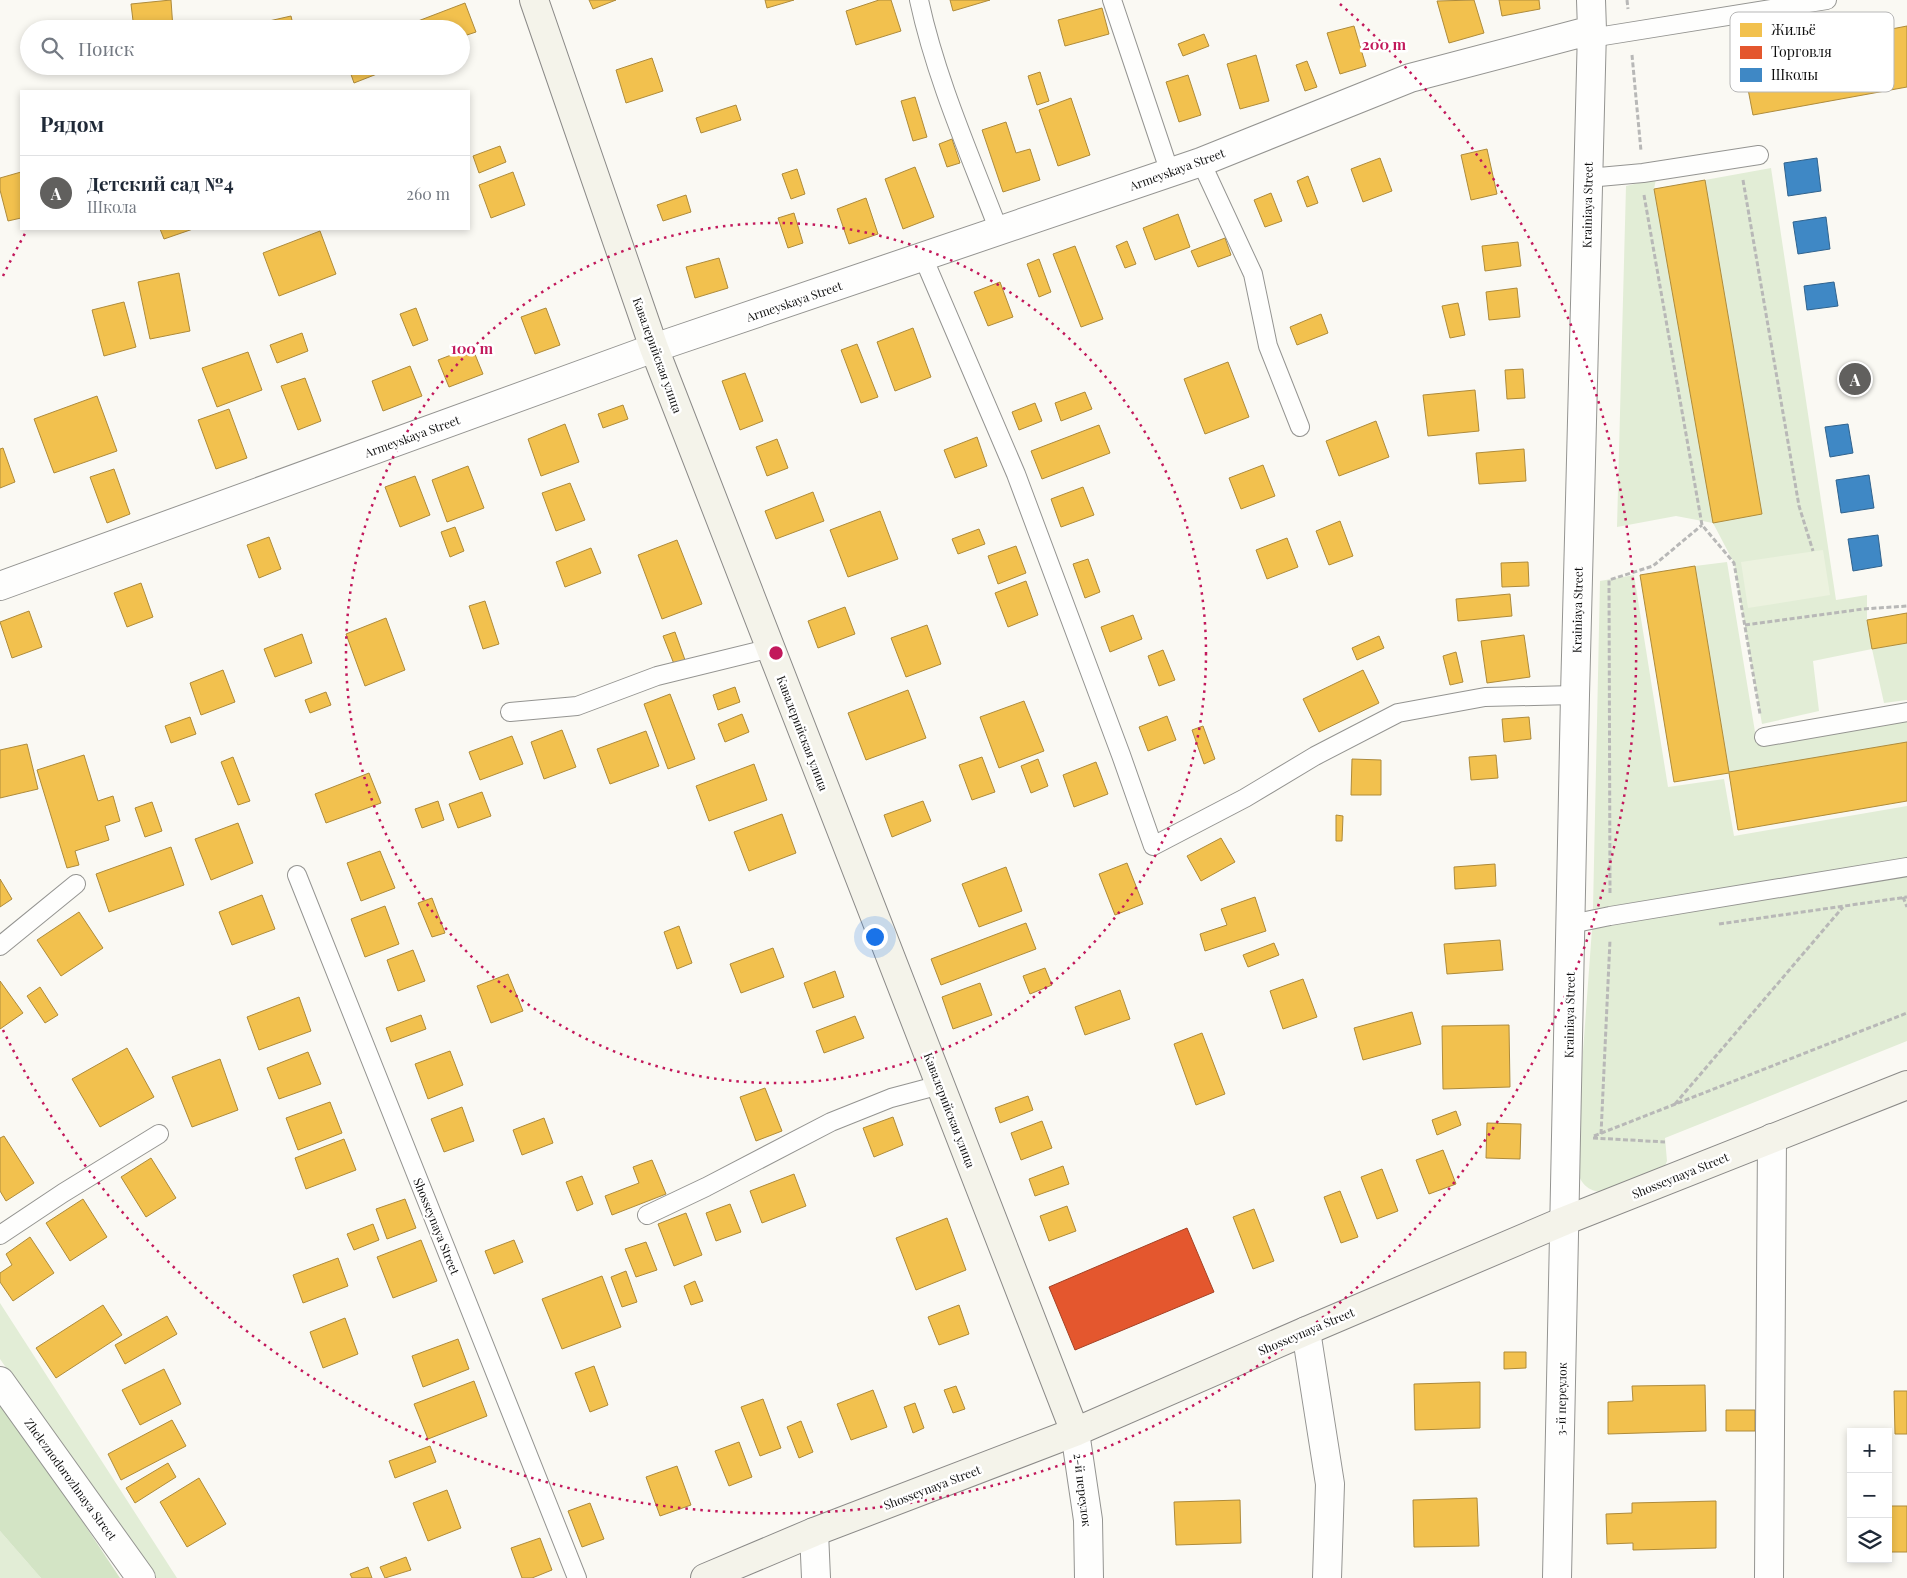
<!DOCTYPE html>
<html lang="ru">
<head>
<meta charset="utf-8">
<style>
	:root { --surface:#fff; --page:#f6f6f7; --text:#1f2937; --muted:#747a83; --line:#e0e1e3; --accent:#61605e }
	body { margin:0; font-family:"Playfair Display",serif; background:var(--page); color:var(--text) }
	.controls { position:absolute; right:15px; bottom:15px; display:grid; overflow:hidden; border-radius:0px; box-shadow:0 2px 8px #0003 }
	.controls button { width:45px; height:45px; display:grid; place-items:center; padding:0; border:0; border-bottom:1px solid var(--line); background:var(--surface); color:var(--text); font:25px sans-serif }
	.you { position:absolute; left:874px; top:936px; width:18px; height:18px; margin:-12px; border:4px solid #fff; border-radius:50%; background:#1a73e8; box-shadow:0 0 0 8px #1a73e833 }
	.badge { display:grid; place-items:center; width:32px; height:32px; border-radius:50%; background:var(--accent); color:#fff; font-size:16px; font-weight:700 }
	.pin { position:absolute; translate:-50% -50%; border:2px solid #fff; box-shadow:0 1px 5px #0006 }
	.list { margin:0; padding:0; list-style:none }
	h2 { display:flex; justify-content:space-between; align-items:center; height:65px; margin:0; padding:0 20px; font-size:21px }
	h2 small { font-size:16px; font-weight:400; color:var(--muted) }
	.list li { display:grid; grid-template-columns:32px 1fr auto; gap:15px; align-items:center; box-sizing:border-box; height:75px; padding:0 20px; border-top:1px solid var(--line) }
	.list b { display:block; font-size:19px; white-space:nowrap }
	.list p { margin:0; font-size:16px; white-space:nowrap; color:var(--muted) }
	.list em { font-size:16px; font-style:normal; color:var(--muted) }
	.icon { flex:none; width:28px; height:28px; fill:none; stroke:currentColor; stroke-width:2; stroke-linecap:round; stroke-linejoin:round }
	.map { position:relative; flex:none; width:1907px; height:1578px; overflow:hidden }
	.search { position:absolute; background:var(--surface); box-shadow:0 2px 8px #0003; left:20px; top:20px; width:450px; height:55px; display:flex; align-items:center; gap:12px; box-sizing:border-box; padding:0 18px; border-radius:28px; color:var(--muted); font-size:19px }
	.panel { position:absolute; background:var(--surface); box-shadow:0 2px 8px #0003; left:20px; top:90px; width:450px; height:140px; border-radius:0px }
	.map>svg:first-child { display:block }
	.green { fill:#e2edd6 }
	.forest { fill:#d3e4c5 }
	.pitch { fill:#ecf2df }
	.homes { fill:#f2c14e; stroke:#ae8b3b }
	.shops { fill:#e4572e; stroke:#a44124 }
	.schools { fill:#3f88c5; stroke:#30638e }
	.lines { fill:none; stroke-linecap:round; stroke-linejoin:round }
	.lane-casing { stroke:#949491; stroke-width:20 }
	.street-casing { stroke:#949491; stroke-width:30 }
	.secondary-casing { stroke:#8b8a88; stroke-width:30 }
	.path { stroke:#b8b8b7; stroke-width:3; stroke-dasharray:5 2.5; stroke-linecap:butt }
	.lane { stroke:#fefefd; stroke-width:18 }
	.street { stroke:#fefefd; stroke-width:28 }
	.secondary { stroke:#f4f3ea; stroke-width:28 }
	.ring { fill:none; stroke:#c2185b; stroke-width:2.5; stroke-dasharray:2.5 5 }
	.labels { text-anchor:middle; dominant-baseline:central; stroke-width:5; stroke-linejoin:round; paint-order:stroke }
	.street-label { font-size:12px; fill:#0e0e0e; stroke:#fff }
	.key { fill:#fff; stroke:#b7b7b7; stroke-width:1 }
	.key-label { font-size:14px; fill:#0e0e0e }
	.centre { fill:#c2185b; stroke:#fff; stroke-width:2.5 }
	.ring-label { font-size:15px; text-anchor:middle; font-weight:bold; fill:#c2185b; stroke:#fff; stroke-width:5; stroke-linejoin:round; paint-order:stroke }
</style>
</head>
<body>
<div class="map">
<svg width="1907" height="1578" viewBox="0 0 1907 1578">
	<rect width="100%" height="100%" fill="#faf9f3"/>
	<path class="green" d="M1771,168L1836,600L1867,595V620L1873,649L1907,643V700L1884,703L1872,649L1813,661L1819,711L1762,724L1734,563L1713,523L1676,516L1617,527L1626,186L1656,179L1654,189L1713,522L1762,514L1705,180Z
		M1727,562L1757,744L1907,718V742L1729,772L1695,566Z
		M1634,575L1668,787L1724,779L1734,836L1907,806V860L1593,909L1600,581Z
		M1907,873V1041L1665,1138L1667,1161L1663,1171C1631,1183 1583,1216 1575,1161L1592,929Z
		M0,1303L177,1578H152L0,1359Z
		M0,1531L41,1578H0Z"/>
	<path class="forest" d="M0,1405L41,1459L120,1578H41L0,1531Z"/>
	<path class="pitch" d="M1823,550L1830,595L1748,608L1741,562Z"/>
	<path class="homes" d="M171,0L173,29H134L131,4Z
		M589,0H616L593,9Z
		M765,0H794L767,8Z
		M879,0H891L901,31L856,45L846,11Z
		M950,0H990L953,11Z
		M1474,0L1484,33L1449,43L1437,1Z
		M1499,0H1539L1540,9L1502,16Z
		M465,3L476,32L461,37V29H421L418,21Z
		M1102,8L1109,34L1065,46L1058,20Z
		M291,16L294,29H271L269,21Z
		M1354,26L1366,66L1340,74L1327,33Z
		M1907,26V87L1753,115L1742,58Z
		M1204,34L1209,46L1183,56L1178,44Z
		M1256,55L1269,101L1240,109L1227,64Z
		M652,58L663,91L626,103L616,70Z
		M1307,61L1317,87L1305,91L1296,65Z
		M348,66H379L382,72L354,83Z
		M1040,72L1049,101L1037,105L1028,76Z
		M1188,75L1201,115L1179,122L1166,82Z
		M915,97L927,137L913,141L901,101Z
		M1071,98L1090,155L1058,166L1039,110Z
		M736,105L741,120L701,133L696,118Z
		M1006,122L1016,153L1030,149L1040,180L1003,192L982,130Z
		M952,139L960,163L947,167L939,144Z
		M500,146L506,162L479,173L473,156Z
		M1487,149L1497,194L1471,200L1461,155Z
		M1380,158L1392,191L1363,202L1351,169Z
		M915,167L934,217L903,229L885,179Z
		M797,169L805,194L791,199L782,174Z
		M21,172V218L8,221L0,190V178Z
		M513,172L525,205L491,218L479,185Z
		M1308,176L1318,203L1307,207L1297,181Z
		M1705,180L1762,514L1713,523L1654,189Z
		M1271,193L1282,221L1265,227L1254,200Z
		M686,195L691,212L663,221L657,205Z
		M866,198L878,234L849,244L837,209Z
		M794,213L803,243L788,248L778,218Z
		M1178,214L1190,247L1155,260L1143,228Z
		M160,229H193L164,239Z
		M320,231L336,274L279,296L263,253Z
		M1225,238L1231,255L1198,267L1191,251Z
		M1127,241L1136,264L1125,268L1116,246Z
		M1518,242L1521,266L1485,271L1482,246Z
		M1075,246L1103,319L1081,327L1053,254Z
		M719,258L728,288L695,298L686,267Z
		M1039,259L1051,292L1039,297L1027,264Z
		M179,273L190,331L150,339L138,282Z
		M1000,282L1013,317L988,326L974,292Z
		M1517,288L1520,317L1489,320L1486,292Z
		M124,302L136,347L104,356L92,310Z
		M1458,303L1465,335L1450,338L1442,306Z
		M416,308L428,340L413,346L400,314Z
		M546,308L560,345L535,354L521,317Z
		M1321,314L1328,333L1297,345L1290,327Z
		M913,328L931,377L895,391L877,342Z
		M302,333L308,351L277,363L270,345Z
		M857,344L878,397L861,403L841,350Z
		M472,347L483,374L449,387L438,360Z
		M248,352L262,390L217,407L202,368Z
		M1228,362L1249,417L1205,434L1184,379Z
		M410,366L422,396L383,411L372,381Z
		M1523,369L1525,398L1507,399L1505,370Z
		M745,373L763,421L740,430L722,381Z
		M305,378L321,421L298,430L281,386Z
		M1475,390L1479,431L1428,436L1423,395Z
		M1085,392L1092,409L1061,421L1055,403Z
		M97,396L117,451L54,473L34,419Z
		M1035,403L1042,421L1019,430L1012,412Z
		M623,405L628,419L603,428L598,414Z
		M229,409L247,458L216,469L198,420Z
		M1376,421L1389,457L1339,476L1326,441Z
		M565,424L579,462L541,476L528,439Z
		M1099,425L1110,453L1042,479L1031,451Z
		M977,437L987,466L955,478L944,450Z
		M777,439L788,468L767,476L756,447Z
		M3,448L15,482L0,488V449Z
		M1524,449L1526,481L1479,484L1476,453Z
		M1263,465L1275,496L1241,509L1229,478Z
		M468,466L484,508L447,522L432,480Z
		M114,469L130,514L107,523L90,477Z
		M415,476L430,515L400,527L385,487Z
		M570,483L585,520L556,531L542,493Z
		M1083,487L1094,515L1061,527L1051,499Z
		M813,492L824,521L776,539L765,511Z
		M880,511L898,559L848,577L830,530Z
		M1340,521L1353,556L1329,565L1316,531Z
		M455,527L464,551L450,557L441,532Z
		M979,529L985,544L958,554L952,539Z
		M269,537L281,569L259,578L247,545Z
		M1287,538L1298,567L1267,579L1256,550Z
		M677,540L702,604L662,619L638,555Z
		M1016,546L1026,573L998,584L988,556Z
		M591,548L601,573L565,587L556,562Z
		M1088,559L1100,592L1085,598L1073,564Z
		M1528,562L1529,586L1502,587L1501,563Z
		M1695,566L1729,772L1907,742V801L1738,830L1729,773L1674,782L1640,575Z
		M1026,581L1038,615L1008,627L995,593Z
		M141,583L153,617L127,627L114,593Z
		M1510,594L1512,616L1458,621L1456,599Z
		M485,601L499,644L483,649L469,606Z
		M845,607L855,634L818,648L808,621Z
		M29,611L42,647L12,658L0,622Z
		M1907,613V643L1872,649L1867,620Z
		M1133,615L1142,639L1110,652L1101,627Z
		M386,618L405,670L365,686L346,634Z
		M927,625L941,664L906,677L891,638Z
		M675,632L685,660L674,664L663,636Z
		M302,634L312,663L275,677L264,649Z
		M1524,635L1530,677L1487,683L1481,641Z
		M1379,636L1384,648L1357,660L1352,648Z
		M1163,650L1175,680L1159,686L1148,656Z
		M1456,652L1463,682L1450,685L1443,656Z
		M223,670L235,702L201,715L190,683Z
		M1363,670L1379,703L1319,732L1303,699Z
		M735,687L740,702L718,710L713,695Z
		M908,690L926,738L866,760L848,713Z
		M326,692L331,705L310,713L305,700Z
		M670,694L695,759L668,769L644,704Z
		M1024,701L1044,751L999,768L980,717Z
		M742,714L749,732L725,742L718,724Z
		M1167,716L1176,740L1148,751L1139,727Z
		M190,717L196,734L171,743L165,726Z
		M1529,717L1531,739L1504,742L1502,719Z
		M1203,726L1215,759L1204,764L1192,730Z
		M562,730L576,767L544,779L531,742Z
		M646,731L659,766L610,784L597,749Z
		M512,736L523,764L480,780L469,752Z
		M27,744L38,789L0,798V750Z
		M84,755L98,801L113,796L120,821L105,826L109,840L75,851L79,865L67,868L37,770Z
		M1496,755L1498,778L1471,780L1469,757Z
		M233,757L250,801L238,805L221,762Z
		M982,757L995,792L972,800L959,765Z
		M1038,759L1048,786L1031,793L1021,766Z
		M1352,759L1381,760V795H1351Z
		M1096,762L1108,794L1074,807L1063,775Z
		M754,764L767,800L709,821L696,786Z
		M369,773L381,803L326,823L315,794Z
		M482,792L491,816L458,828L449,804Z
		M438,801L444,820L422,828L415,809Z
		M923,801L931,821L892,837L884,815Z
		M152,802L162,831L145,837L135,808Z
		M782,814L796,853L749,871L734,832Z
		M1336,815L1343,816L1342,841H1336Z
		M238,823L253,863L211,880L195,839Z
		M1221,838L1235,862L1201,881L1187,856Z
		M171,847L184,885L109,912L96,874Z
		M380,851L395,888L361,901L347,863Z
		M1127,863L1143,904L1115,915L1099,874Z
		M1495,864L1496,886L1455,889L1454,867Z
		M1006,867L1022,911L979,927L962,884Z
		M0,879L12,899L0,907Z
		M262,895L275,929L232,945L219,912Z
		M1255,897L1266,931L1205,951L1200,934L1227,925L1221,909Z
		M432,898L445,933L432,937L418,903Z
		M385,906L399,944L365,957L351,919Z
		M79,912L103,948L61,976L37,940Z
		M1026,923L1036,949L941,985L931,959Z
		M679,926L692,963L677,969L664,932Z
		M1500,940L1503,970L1447,974L1444,944Z
		M1274,943L1279,955L1248,967L1243,955Z
		M773,948L784,977L741,993L730,964Z
		M413,950L425,981L398,991L387,960Z
		M1045,968L1052,985L1030,994L1023,976Z
		M835,971L844,997L813,1008L804,983Z
		M508,974L523,1011L491,1023L477,986Z
		M1303,979L1317,1017L1283,1029L1270,991Z
		M0,981L23,1013L0,1029Z
		M980,983L992,1015L953,1029L942,997Z
		M40,987L58,1015L45,1023L27,996Z
		M1120,990L1130,1019L1085,1035L1075,1007Z
		M299,997L311,1031L259,1050L247,1017Z
		M1412,1012L1421,1044L1363,1060L1354,1028Z
		M421,1015L426,1029L391,1042L386,1028Z
		M855,1016L864,1038L824,1053L816,1031Z
		M1509,1025L1510,1087L1443,1089L1442,1026Z
		M1202,1033L1225,1094L1196,1105L1174,1044Z
		M127,1048L154,1097L100,1127L72,1079Z
		M450,1051L463,1085L428,1099L415,1064Z
		M308,1052L321,1084L279,1099L267,1068Z
		M220,1059L238,1110L192,1127L172,1077Z
		M765,1088L782,1131L756,1141L740,1097Z
		M1028,1096L1033,1110L1000,1123L995,1108Z
		M330,1102L342,1133L298,1150L286,1118Z
		M462,1107L474,1141L444,1152L431,1119Z
		M1456,1111L1461,1125L1437,1135L1432,1120Z
		M893,1117L903,1145L874,1157L863,1128Z
		M544,1118L553,1143L522,1155L513,1130Z
		M1042,1121L1052,1148L1021,1160L1011,1133Z
		M1487,1123L1521,1124L1520,1159L1486,1158Z
		M4,1136L34,1183L6,1201L0,1191V1138Z
		M344,1139L356,1170L306,1189L295,1158Z
		M1443,1150L1456,1184L1429,1194L1416,1160Z
		M151,1158L176,1198L146,1217L121,1177Z
		M652,1160L666,1194L612,1215L605,1196L639,1183L633,1167Z
		M1063,1166L1069,1184L1035,1196L1029,1179Z
		M1382,1169L1398,1211L1377,1219L1361,1177Z
		M794,1174L806,1206L762,1223L750,1191Z
		M582,1176L593,1204L577,1211L566,1182Z
		M1340,1191L1358,1237L1341,1243L1324,1197Z
		M83,1199L107,1237L70,1261L46,1223Z
		M405,1199L416,1228L387,1239L376,1209Z
		M730,1204L741,1232L716,1241L706,1213Z
		M1067,1206L1076,1231L1049,1241L1040,1216Z
		M1254,1209L1274,1261L1253,1269L1233,1217Z
		M686,1213L702,1255L674,1266L658,1224Z
		M947,1218L966,1270L916,1290L896,1238Z
		M373,1224L379,1240L354,1250L347,1234Z
		M30,1237L54,1273L13,1301L0,1282V1273L12,1265L6,1254Z
		M421,1240L437,1281L393,1298L377,1257Z
		M514,1240L523,1262L494,1274L485,1251Z
		M646,1242L657,1270L636,1277L625,1249Z
		M338,1258L348,1286L303,1303L293,1275Z
		M626,1271L637,1302L622,1307L611,1277Z
		M602,1276L621,1327L562,1349L542,1299Z
		M695,1281L703,1301L691,1305L684,1286Z
		M103,1305L122,1335L56,1378L36,1348Z
		M959,1305L969,1334L939,1345L928,1317Z
		M167,1316L177,1334L125,1364L115,1345Z
		M345,1318L358,1354L323,1368L310,1332Z
		M458,1339L469,1369L423,1387L412,1356Z
		M1504,1352H1526V1368L1504,1369Z
		M594,1366L608,1405L590,1412L575,1373Z
		M164,1369L181,1404L140,1425L122,1390Z
		M474,1381L487,1416L428,1439L414,1404Z
		M1480,1382V1428L1415,1430L1414,1384Z
		M1705,1385L1706,1431L1608,1434V1402L1633,1401L1632,1386Z
		M956,1386L965,1409L953,1413L944,1390Z
		M873,1390L887,1427L851,1440L837,1404Z
		M1894,1391H1907V1434H1895Z
		M763,1399L781,1448L760,1456L741,1407Z
		M915,1403L924,1428L913,1433L904,1407Z
		M1726,1410H1755V1431H1726Z
		M172,1420L186,1446L121,1480L108,1454Z
		M801,1421L813,1452L799,1458L787,1427Z
		M739,1442L752,1477L729,1486L715,1451Z
		M430,1446L436,1462L395,1478L389,1461Z
		M168,1463L176,1477L135,1503L126,1488Z
		M677,1466L691,1505L660,1516L646,1477Z
		M199,1478L226,1524L187,1547L160,1502Z
		M447,1490L461,1528L428,1541L413,1503Z
		M1477,1498L1479,1546L1414,1547L1413,1500Z
		M1240,1500L1241,1543L1176,1545L1174,1502Z
		M1716,1501V1548L1633,1550V1543L1607,1544L1606,1514L1632,1513V1503Z
		M590,1503L604,1539L582,1547L568,1511Z
		M1888,1506H1907V1552H1888Z
		M540,1538L552,1570L532,1578H522L511,1548Z
		M406,1557L411,1570L385,1578L380,1567Z
		M368,1567L372,1578H352L350,1574Z"/>
	<path class="shops" d="M1187,1228L1214,1292L1075,1350L1049,1287Z"/>
	<path class="schools" d="M1817,158L1821,191L1788,196L1784,163Z
		M1826,217L1830,249L1798,254L1793,222Z
		M1834,282L1838,306L1807,310L1804,286Z
		M1848,424L1853,453L1830,457L1825,427Z
		M1869,475L1874,508L1841,513L1836,480Z
		M1878,535L1882,566L1853,571L1848,539Z"/>
	<g class="lines">
		<g class="lane-casing">
			<path id="lane" d="M919,0C936,79 970,155 999,231
				M1112,0L1170,173
				M1591,38L1827,0
				M1201,162L1253,274L1268,346L1300,427
				M1588,178L1643,173L1759,155
				M923,257L1016,474L1121,755L1153,846L1245,798L1315,756L1398,713L1485,697L1575,695
				M510,712L577,706L657,676L771,648
				M1764,737L1907,712
				M297,875L577,1578
				M1571,924L1610,916L1907,867
				M0,946L76,884
				M647,1215L706,1187L831,1122L891,1098L940,1085
				M0,1235L63,1193L159,1134"/>
		</g>
		<g class="street-casing">
			<path id="street" d="M0,586L654,348L1201,162L1410,78L1592,30
				M1306,1331L1330,1484L1327,1578
				M0,1381L141,1578
				M1075,1432L1088,1520L1089,1578
				M814,1532L816,1578
				M1557,1578L1575,695L1592,30L1591,0
				M1769,1578L1772,1138"/>
		</g>
		<g class="secondary-casing">
			<path id="secondary" d="M534,0L654,348L1075,1432
				M705,1578L814,1532L1075,1432L1306,1331L1564,1221L1907,1085"/>
		</g>
		<path class="path" d="M1627,0L1628,9
			M1632,55L1641,151
			M1743,180L1799,506L1813,551
			M1644,195L1702,525L1734,563L1760,714
			M1745,625L1863,609L1907,606
			M1610,893L1609,580L1653,566L1702,525
			M1903,897L1907,907
			M1719,924L1907,897
			M1675,1104L1843,907
			M1601,1134L1610,940
			M1594,1136L1907,1013
			M1593,1138L1665,1142"/>
		<use href="#lane" class="lane"/>
		<use href="#street" class="street"/>
		<use href="#secondary" class="secondary"/>
	</g>
	<g class="ring">
		<circle cx="776" cy="653" r="430"/>
		<path d="M3 276A860 860 0 0 1 27 230M1340 4A860 860 0 1 1 3 1030"/>
	</g>
	<g class="labels">
		<g class="street-label">
			<text transform="translate(1177 169) rotate(-20)">Armeyskaya Street</text>
			<text transform="translate(1587 205) rotate(-89)">Krainiaya Street</text>
			<text transform="translate(794 301) rotate(-19)">Armeyskaya Street</text>
			<text transform="translate(658 355) rotate(70)">Кавалерийская улица</text>
			<text transform="translate(412 436) rotate(-20)">Armeyskaya Street</text>
			<text transform="translate(1577 610) rotate(-89)">Krainiaya Street</text>
			<text transform="translate(803 733) rotate(69)">Кавалерийская улица</text>
			<text transform="translate(1569 1015) rotate(-89)">Krainiaya Street</text>
			<text transform="translate(950 1110) rotate(69)">Кавалерийская улица</text>
			<text transform="translate(1680 1175) rotate(-22)">Shosseynaya Street</text>
			<text transform="translate(437 1226) rotate(68)">Shosseynaya Street</text>
			<text transform="translate(1306 1331) rotate(-23)">Shosseynaya Street</text>
			<text transform="translate(1561 1399) rotate(-89)">3-й переулок</text>
			<text transform="translate(71 1479) rotate(54)">Zheleznodorozhnaya Street</text>
			<text transform="translate(932 1487) rotate(-21)">Shosseynaya Street</text>
			<text transform="translate(1083 1490) rotate(83)">2-й переулок</text>
		</g>
	</g>
	<rect x="1730" y="12" width="164" height="80" rx="8" class="key"/>
	<rect x="1740" y="23" width="22" height="14" fill="#f2c14e"/>
	<rect x="1740" y="46" width="22" height="13" fill="#e4572e"/>
	<rect x="1740" y="68" width="22" height="14" fill="#3f88c5"/>
	<g class="key-label">
		<text x="1771" y="35">Жильё</text>
		<text x="1771" y="57">Торговля</text>
		<text x="1771" y="80">Школы</text>
	</g>
	<circle cx="776" cy="653" r="8" class="centre"/>
	<g class="ring-label">
		<text x="1384" y="50">200 m</text>
		<text x="472" y="354">100 m</text>
	</g>
</svg>
<div class="controls">
<button>+</button>
<button>−</button>
<button><svg class="icon" aria-label="layers" viewBox="0 0 24 24"><path d="M12 4l9 5-9 5-9-5zM3 14l9 5 9-5"/></svg></button>
</div>
<div class="you"></div>
<div class="pin badge" style="left:1855px;top:379px">A</div>
<div class="search"><svg class="icon" aria-label="search" viewBox="0 0 24 24"><circle cx="10" cy="10" r="6"/><path d="M15 15l6 6"/></svg>Поиск</div>
<section class="panel">
<h2>Рядом<small></small></h2>
<ul class="list">
<li><span class="badge">A</span><div><b>Детский сад №4</b><p>Школа</p></div><em>260 m</em></li>
</ul>
</section>
</div>
</body>
</html>
